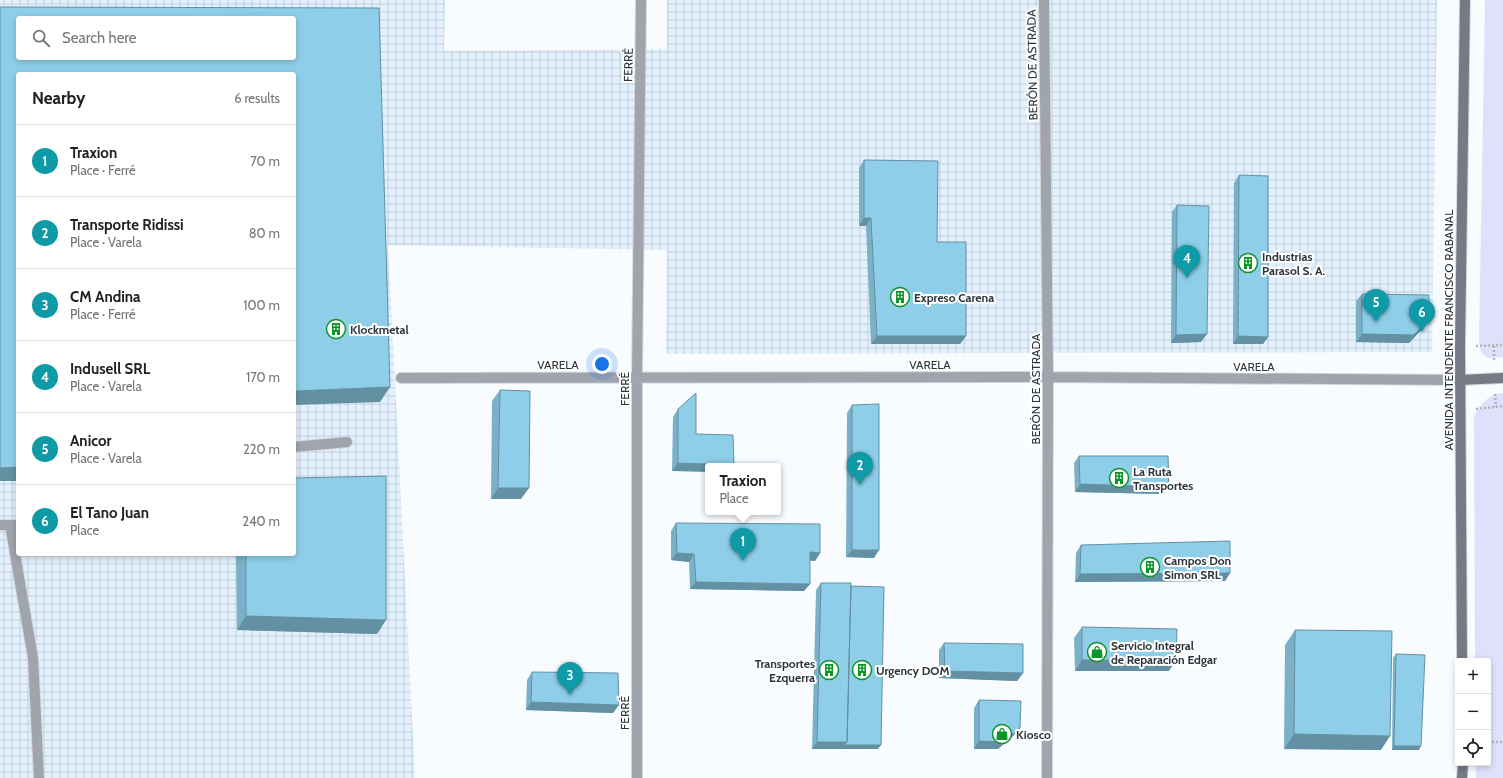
<!DOCTYPE html>
<html lang="en">
<head>
<meta charset="utf-8">
<style>
	:root { --surface:#fff; --page:#f2f2f2; --text:#222; --muted:#767676; --line:#e0e0e0; --accent:#d93025 }
	body { margin:0; font-family:Cabin,sans-serif; background:var(--page); color:var(--text) }
	.controls { position:absolute; right:12px; bottom:12px; display:grid; overflow:hidden; border-radius:4px; box-shadow:0 2px 6px #0003 }
	.controls button { width:36px; height:36px; display:grid; place-items:center; padding:0; border:0; border-bottom:1px solid var(--line); background:var(--surface); color:var(--text); font:20px sans-serif }
	.you { position:absolute; left:602px; top:364px; width:14px; height:14px; margin:-10px; border:3px solid #fff; border-radius:50%; background:#1a73e8; box-shadow:0 0 0 6px #1a73e833 }
	.badge { display:grid; place-items:center; width:26px; height:26px; border-radius:50%; background:var(--accent); color:#fff; font-size:13px; font-weight:700 }
	.pin { position:absolute; translate:-50% -33px; filter:drop-shadow(0 1px 2px #0008) }
	.pin::after { content:''; position:absolute; top:21px; width:14px; height:12px; background:inherit; clip-path:polygon(0 0,100% 0,50% 100%) }
	.popup { position:absolute; left:705px; top:463px; width:76px; height:52px; box-sizing:border-box; display:grid; place-content:center; border-radius:4px; background:var(--surface); filter:drop-shadow(0 1px 3px #0005); font-size:13px; white-space:nowrap; color:var(--muted) }
	.popup b { font-size:15px; color:var(--text) }
	.popup::after { content:''; position:absolute; left:50%; top:100%; margin-left:-8px; border:8px solid transparent; border-top-color:var(--surface) }
	.list { margin:0; padding:0; list-style:none }
	h2 { display:flex; justify-content:space-between; align-items:center; height:52px; margin:0; padding:0 16px; font-size:17px }
	h2 small { font-size:13px; font-weight:400; color:var(--muted) }
	.list li { display:grid; grid-template-columns:26px 1fr auto; gap:12px; align-items:center; box-sizing:border-box; height:72px; padding:0 16px; border-top:1px solid var(--line) }
	.list b { display:block; font-size:15px; white-space:nowrap }
	.list p { margin:0; font-size:13px; white-space:nowrap; color:var(--muted) }
	.list em { font-size:13px; font-style:normal; color:var(--muted) }
	.icon { flex:none; width:22px; height:22px; fill:none; stroke:currentColor; stroke-width:2; stroke-linecap:round; stroke-linejoin:round }
	.map { position:relative; flex:none; width:1503px; height:778px; overflow:hidden }
	.search { position:absolute; background:var(--surface); box-shadow:0 2px 6px #0003; left:16px; top:16px; width:280px; height:44px; display:flex; align-items:center; gap:10px; box-sizing:border-box; padding:0 14px; border-radius:4px; color:var(--muted); font-size:15px }
	.panel { position:absolute; background:var(--surface); box-shadow:0 2px 6px #0003; left:16px; top:72px; width:280px; height:484px; border-radius:4px }
	.map>svg:first-child { display:block }
	.industrial { fill:url(#industrial-grid); fill-rule:evenodd }
	.green { fill:#dfe0fc }
	.lines { fill:none; stroke-linecap:round; stroke-linejoin:round }
	.service-casing { stroke:#d4d8dc; stroke-width:12 }
	.minor-casing { stroke:#d4d8dc; stroke-width:12 }
	.secondary-casing { stroke:#d4d8dc; stroke-width:12 }
	.path { stroke:#b0b5b9; stroke-width:2.5; stroke-dasharray:2 2; stroke-linecap:butt }
	.service { stroke:#a0a4ac; stroke-width:10 }
	.minor { stroke:#a0a4ac; stroke-width:10 }
	.secondary { stroke:#757a85; stroke-width:10 }
	.wall { fill:#7ab1c8 }
	.shaded-wall { fill:#6390a2 }
	.building { fill:#8ecee8; stroke:#6390a2; fill-rule:evenodd }
	.labels { text-anchor:middle; dominant-baseline:central; stroke-width:4; stroke-linejoin:round; paint-order:stroke }
	.street-label { font-size:12px; fill:#2e353a; stroke:#fff }
	.poi-label { font-size:12px; font-weight:bold; fill:#2e353a; stroke:#fff; text-anchor:start }
</style>
</head>
<body>
<div class="map">
<svg width="1503" height="778" viewBox="0 0 1503 778">
	<defs>
		<pattern id="industrial-grid" width="8" height="8" patternUnits="userSpaceOnUse"><rect width="8" height="8" fill="#e3f0fd"/><path d="M0 4h8M4 0v8" fill="none" stroke="#c3ceda"/></pattern>
	</defs>
	<rect width="100%" height="100%" fill="#f8fcff"/>
	<path class="industrial" d="M0,0H445L444,51L667,49V0H1437L1432,352L666,354L667,250L388,245L415,778H0ZM18,18H294V58H18ZM18,74H294V554H18Z"/>
	<path class="green" d="M1485,0H1503V357L1488,358L1481,352L1479,342Z
		M1503,393V778H1476V763H1488V661H1475L1474,416C1481,404 1488,394 1503,393Z"/>
	<g class="lines">
		<g class="service-casing">
			<path id="service" d="M294,447L347,442
				M0,525H18
				M10,525L33,658L39,778"/>
		</g>
		<g class="minor-casing">
			<path id="minor" d="M1044,0L1048,377L1047,778
				M401,378L1048,377L1459,380
				M637,778V377L641,0"/>
		</g>
		<g class="secondary-casing">
			<path id="secondary" d="M1459,380L1503,378
				M1462,661L1460,346L1465,0
				M1462,778L1463,763"/>
		</g>
		<path class="path" d="M1476,346L1503,345
			M1494,346V361
			M1495,394L1496,407
			M1476,409L1503,406
			M1488,742H1503"/>
		<use href="#service" class="service"/>
		<use href="#minor" class="minor"/>
		<use href="#secondary" class="secondary"/>
	</g>
	<path class="wall" d="M864,160L937,242L966,336L960,344H871L866,226H859V168Z
		M1239,175L1268,337L1263,344H1233L1234,183Z
		M1177,205L1201,342L1171,343L1172,212Z
		M1362,294L1428,320L1423,328L1409,343L1356,342V301Z
		M500,390L521,499H491L492,401Z
		M852,405L874,558L846,557L847,413Z
		M678,409L696,434L734,465L733,466H708L672,471L673,417Z
		M1079,456L1163,494L1075,492L1074,463Z
		M676,523L820,553L815,561L810,560V584L804,591L690,589L689,562L671,560V531Z
		M1081,545L1230,573L1225,581L1075,582L1076,553Z
		M236,554H294L377,634L237,630Z
		M821,583L851,586L878,749H812L816,590Z
		M1082,627L1169,671H1075L1074,638Z
		M1295,630L1381,750L1284,749L1285,645Z
		M944,643L1023,673L1017,681L939,678V650Z
		M1396,654L1419,750H1392L1393,658Z
		M532,672L613,713L526,710L527,680Z
		M979,700L1014,735L998,749H974V708Z"/>
	<path class="shaded-wall" d="M864,218H871L866,226H859Z
		M1428,320L1423,328L1409,343L1356,342L1362,334Z
		M1207,334L1201,342L1171,343L1176,335Z
		M877,336H966L960,344H871Z
		M1238,336L1268,337L1263,344H1233Z
		M390,387L380,402L294,405V391Z
		M678,463L734,465L733,466H708V472L672,471Z
		M18,467V481H0V468Z
		M1080,484L1169,487L1163,494L1075,492Z
		M498,488H529L521,499H491Z
		M852,550H879L874,558L846,557Z
		M810,552L820,553L815,561L805,560Z
		M677,553L694,554L689,562L671,560Z
		M1230,573L1225,581L1075,582L1080,574Z
		M696,582L810,584L804,591L690,589Z
		M246,616L386,620L377,634L237,630Z
		M1082,660H1176L1169,671H1075Z
		M945,671L1023,673L1017,681L939,678Z
		M531,702L619,705L613,713L526,710Z
		M1020,728L1014,735L998,749H974L979,741Z
		M1294,734L1390,736L1381,750L1284,749Z
		M817,742H847L881,745L878,749H812Z
		M1394,746H1421L1419,750H1392Z"/>
	<path class="building" d="M0,7L379,8L390,387L294,391V74H18V467L0,468ZM18,18H294V58H18Z
		M864,160L938,161L937,242H966V336H877L871,218H864Z
		M1239,175L1268,176V337L1238,336Z
		M1177,205L1209,206L1207,334L1176,335Z
		M1362,294L1429,295L1428,320L1414,335L1362,334Z
		M500,390L530,391L529,488H498Z
		M696,393V434L733,435L734,465L678,463V409Z
		M879,404V550H852V405Z
		M1079,456H1168L1169,487L1080,484Z
		M386,476V620L246,616V554H294V478Z
		M676,523L820,524V553L810,552V584L696,582L694,554L677,553Z
		M1230,541V573L1080,574L1081,545Z
		M821,583H851L847,742H817Z
		M851,586L884,587L881,745H844L847,742Z
		M1082,627L1177,629L1176,660H1082Z
		M1295,630L1392,631L1390,736L1294,734Z
		M944,643L1023,644V673L945,671Z
		M1396,654L1425,655L1421,746H1394Z
		M532,672L618,673L619,705L531,702Z
		M979,700L1021,701L1020,728L1003,742L979,741Z"/>
	<defs>
		<g id="building-ring" transform="scale(1)"><circle r="9.5" fill="#fff" stroke="#0c9529" stroke-width="1.5"/><path d="M-4-6H4V6H1V3H-1V6H-4ZM-2.5-4.3h1.7v1.8h-1.7ZM.8-4.3h1.7v1.8H.8ZM-2.5-1h1.7V.8h-1.7ZM.8-1h1.7V.8H.8Z" fill="#0c9529"/></g>
		<g id="shop-ring" transform="scale(1)"><circle r="9.5" fill="#fff" stroke="#0c9529" stroke-width="1.5"/><path d="M-5-2.5h2.3a2.7 3.5 0 0 1 5.4 0H5L5.5 6h-11ZM-1.5-2.5h3a1.5 2.3 0 0 0-3 0Z" fill="#0c9529"/></g>
	</defs>
	<g fill-rule="evenodd">
		<use href="#building-ring" x="1248" y="263"/>
		<use href="#building-ring" x="900" y="297"/>
		<use href="#building-ring" x="336" y="329"/>
		<use href="#building-ring" x="1119" y="478"/>
		<use href="#building-ring" x="1150" y="567"/>
		<use href="#shop-ring" x="1097" y="652"/>
		<use href="#building-ring" x="829" y="670"/>
		<use href="#building-ring" x="862" y="670"/>
		<use href="#shop-ring" x="1002" y="734"/>
	</g>
	<g class="labels">
		<g class="street-label">
			<text transform="translate(628 65) rotate(-89)">FERRÉ</text>
			<text transform="translate(1032 65) rotate(-91)">BERÓN DE ASTRADA</text>
			<text transform="translate(1448 330) rotate(-90)">AVENIDA INTENDENTE FRANCISCO RABANAL</text>
			<text x="558" y="364">VARELA</text>
			<text x="930" y="364">VARELA</text>
			<text x="1254" y="366">VARELA</text>
			<text transform="translate(624 389) rotate(-90)">FERRÉ</text>
			<text transform="translate(1035 389) rotate(-90)">BERÓN DE ASTRADA</text>
			<text transform="translate(624 713) rotate(-90)">FERRÉ</text>
		</g>
		<g class="poi-label">
			<text x="1262" y="256">Industrias<tspan x="1262" dy="14">Parasol S. A.</tspan></text>
			<text x="914" y="297">Expreso Carena</text>
			<text x="350" y="329">Klockmetal</text>
			<text x="1133" y="471">La Ruta<tspan x="1133" dy="14">Transportes</tspan></text>
			<text x="1164" y="560">Campos Don<tspan x="1164" dy="14">Simon SRL</tspan></text>
			<text x="1111" y="645">Servicio Integral<tspan x="1111" dy="14">de Reparación Edgar</tspan></text>
			<text x="815" y="663" text-anchor="end">Transportes<tspan x="815" dy="14">Ezquerra</tspan></text>
			<text x="876" y="670">Urgency DOM</text>
			<text x="1016" y="734">Kiosco</text>
		</g>
	</g>
</svg>
<div class="controls">
<button>+</button>
<button>−</button>
<button><svg class="icon" aria-label="locate" viewBox="0 0 24 24"><circle cx="12" cy="12" r="6"/><path d="M12 2v4M12 18v4M2 12h4M18 12h4"/></svg></button>
</div>
<div class="you"></div>
<div class="pin badge" style="left:743px;top:561px;background:#0f9aa8">1</div>
<div class="popup"><b>Traxion</b>Place</div>
<div class="pin badge" style="left:860px;top:485px;background:#0f9aa8">2</div>
<div class="pin badge" style="left:570px;top:695px;background:#0f9aa8">3</div>
<div class="pin badge" style="left:1187px;top:278px;background:#0f9aa8">4</div>
<div class="pin badge" style="left:1376px;top:322px;background:#0f9aa8">5</div>
<div class="pin badge" style="left:1422px;top:332px;background:#0f9aa8">6</div>
<div class="search"><svg class="icon" aria-label="search" viewBox="0 0 24 24"><circle cx="10" cy="10" r="6"/><path d="M15 15l6 6"/></svg>Search here</div>
<section class="panel">
<h2>Nearby<small>6 results</small></h2>
<ul class="list">
<li><span class="badge" style="background:#0f9aa8">1</span><div><b>Traxion</b><p>Place · Ferré</p></div><em>70 m</em></li>
<li><span class="badge" style="background:#0f9aa8">2</span><div><b>Transporte Ridissi</b><p>Place · Varela</p></div><em>80 m</em></li>
<li><span class="badge" style="background:#0f9aa8">3</span><div><b>CM Andina</b><p>Place · Ferré</p></div><em>100 m</em></li>
<li><span class="badge" style="background:#0f9aa8">4</span><div><b>Indusell SRL</b><p>Place · Varela</p></div><em>170 m</em></li>
<li><span class="badge" style="background:#0f9aa8">5</span><div><b>Anicor</b><p>Place · Varela</p></div><em>220 m</em></li>
<li><span class="badge" style="background:#0f9aa8">6</span><div><b>El Tano Juan</b><p>Place</p></div><em>240 m</em></li>
</ul>
</section>
</div>
</body>
</html>
